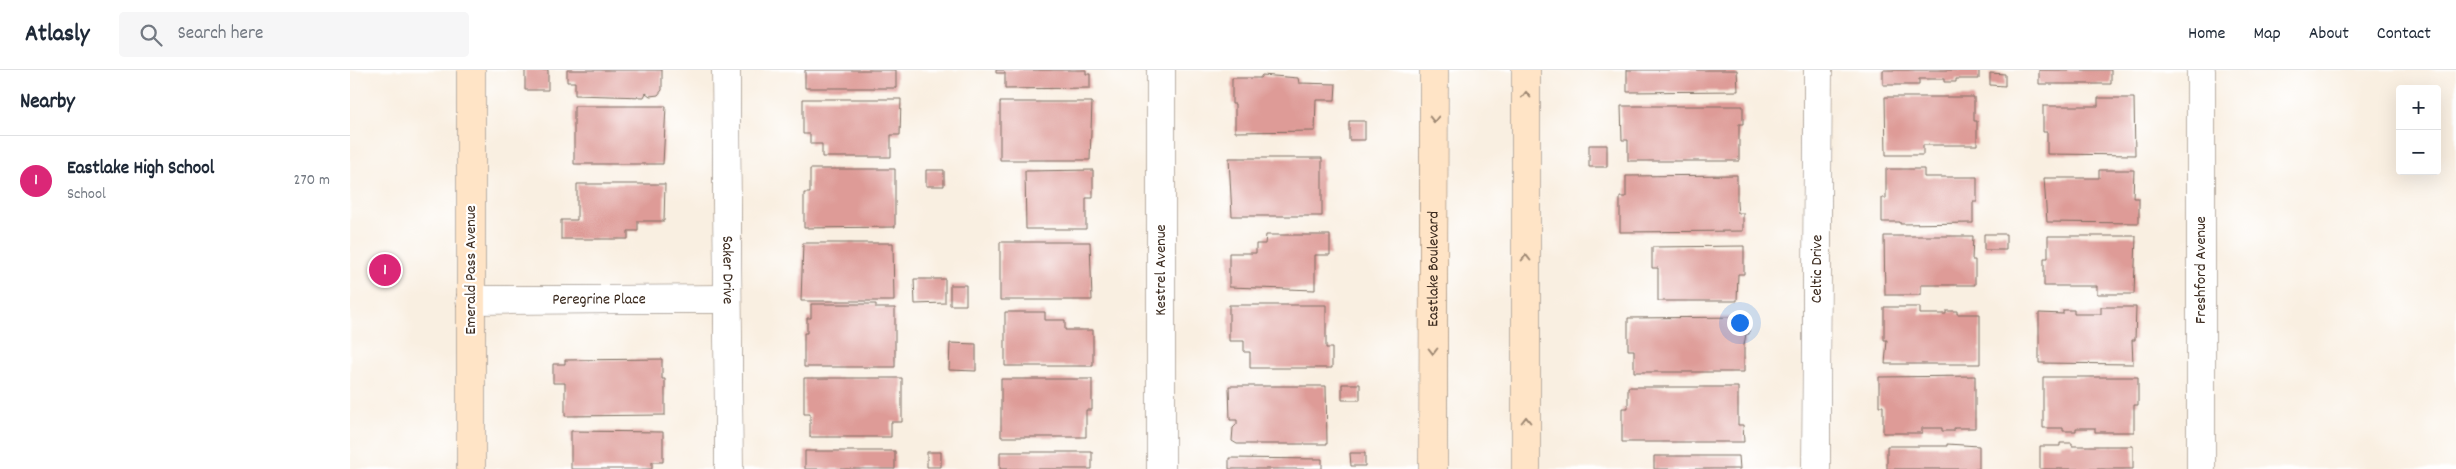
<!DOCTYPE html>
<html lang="en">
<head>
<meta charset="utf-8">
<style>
	:root { --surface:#fff; --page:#f6f6f7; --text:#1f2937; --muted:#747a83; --line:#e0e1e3; --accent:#db2777 }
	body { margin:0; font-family:Dekko,sans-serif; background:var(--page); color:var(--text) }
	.controls { position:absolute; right:15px; top:15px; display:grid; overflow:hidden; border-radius:5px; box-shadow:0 5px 20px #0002 }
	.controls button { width:45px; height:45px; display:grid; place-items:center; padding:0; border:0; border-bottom:1px solid var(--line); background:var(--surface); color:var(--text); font:25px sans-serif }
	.you { position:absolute; left:1389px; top:252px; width:18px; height:18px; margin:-12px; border:4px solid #fff; border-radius:50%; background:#1a73e8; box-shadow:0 0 0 8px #1a73e833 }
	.badge { display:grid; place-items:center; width:32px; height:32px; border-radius:50%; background:var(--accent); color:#fff; font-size:16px; font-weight:700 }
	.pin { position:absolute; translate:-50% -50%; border:2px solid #fff; box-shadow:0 1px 5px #0006 }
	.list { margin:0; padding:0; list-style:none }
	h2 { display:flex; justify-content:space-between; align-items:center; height:65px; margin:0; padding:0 20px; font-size:21px }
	h2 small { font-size:16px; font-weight:400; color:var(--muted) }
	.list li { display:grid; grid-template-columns:32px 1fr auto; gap:15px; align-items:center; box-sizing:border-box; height:90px; padding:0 20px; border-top:1px solid var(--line) }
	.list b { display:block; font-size:19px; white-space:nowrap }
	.list p { margin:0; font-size:16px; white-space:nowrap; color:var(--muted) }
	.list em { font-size:16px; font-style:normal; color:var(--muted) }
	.icon { flex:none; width:28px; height:28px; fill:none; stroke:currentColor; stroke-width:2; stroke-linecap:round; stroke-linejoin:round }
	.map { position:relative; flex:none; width:2106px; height:399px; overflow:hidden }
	header { display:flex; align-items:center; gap:30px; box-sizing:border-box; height:70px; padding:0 25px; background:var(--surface); border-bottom:1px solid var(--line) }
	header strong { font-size:24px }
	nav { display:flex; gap:28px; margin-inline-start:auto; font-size:18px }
	.search { width:350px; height:45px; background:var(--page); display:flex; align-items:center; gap:12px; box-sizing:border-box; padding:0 18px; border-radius:5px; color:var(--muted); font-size:19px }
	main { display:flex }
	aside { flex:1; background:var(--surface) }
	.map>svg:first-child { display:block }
	.building { fill:#de9b97 }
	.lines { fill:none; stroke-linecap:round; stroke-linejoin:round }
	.street-casing { stroke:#7e6f62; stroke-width:29 }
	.secondary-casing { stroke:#7e6f62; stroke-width:29 }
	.street { stroke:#fff; stroke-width:28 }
	.secondary { stroke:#ffe4c6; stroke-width:28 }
	.oneway { stroke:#9d8772 }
	.labels { text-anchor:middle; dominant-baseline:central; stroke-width:4.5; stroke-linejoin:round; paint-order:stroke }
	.street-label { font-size:16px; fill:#3b2a1e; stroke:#fff }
</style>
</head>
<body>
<header>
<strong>Atlasly</strong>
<div class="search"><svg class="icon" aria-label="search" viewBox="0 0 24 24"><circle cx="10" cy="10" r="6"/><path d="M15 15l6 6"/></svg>Search here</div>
<nav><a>Home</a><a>Map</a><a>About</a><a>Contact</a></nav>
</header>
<main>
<aside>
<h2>Nearby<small></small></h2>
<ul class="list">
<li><span class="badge">1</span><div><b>Eastlake High School</b><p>School</p></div><em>270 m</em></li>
</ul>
</aside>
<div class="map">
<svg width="2106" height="399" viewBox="0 0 2106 399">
	<rect width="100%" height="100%" fill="#fff"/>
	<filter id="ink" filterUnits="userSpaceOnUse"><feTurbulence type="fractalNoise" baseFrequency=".02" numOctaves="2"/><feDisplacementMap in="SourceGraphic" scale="10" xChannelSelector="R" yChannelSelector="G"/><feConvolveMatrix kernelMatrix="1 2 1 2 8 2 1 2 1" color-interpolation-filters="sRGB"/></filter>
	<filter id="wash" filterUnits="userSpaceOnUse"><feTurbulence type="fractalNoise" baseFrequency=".0096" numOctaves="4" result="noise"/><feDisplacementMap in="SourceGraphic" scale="20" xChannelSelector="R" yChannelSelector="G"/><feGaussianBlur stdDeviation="1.12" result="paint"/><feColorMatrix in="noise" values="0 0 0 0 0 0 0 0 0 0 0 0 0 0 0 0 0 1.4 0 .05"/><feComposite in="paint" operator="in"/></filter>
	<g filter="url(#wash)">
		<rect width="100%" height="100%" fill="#f9efe1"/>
		<g id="blocks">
			<path class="building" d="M175,0H198V20H175Z
				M217,0H312V20L308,25L300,26L296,23L294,27L225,25V12H217Z
				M455,0H546V18H455Z
				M646,0H736V4H740V18L655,19V3H646Z
				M1277,0H1387L1388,21L1277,22Z
				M1533,0H1629V9H1606V12H1594V9H1569V15H1533Z
				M1689,0H1761V14H1689Z
				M1640,3L1655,4V16L1640,15Z
				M912,5L948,8L949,13L986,14L985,30H966L965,61L885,62V34H882V8H910Z
				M1535,27H1624V51H1627V75H1573V85H1536Z
				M1748,28H1784L1785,85L1697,84V62H1693V36H1748Z
				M453,29H551L550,65H541V87H472V74H460V64H453Z
				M650,32H742L740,90H650Z
				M224,36H316L313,94H224Z
				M1271,36H1393V54H1389V91H1278V70H1272Z
				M999,51H1015V70H999Z
				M1239,75H1257V97H1239Z
				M879,88H972V146H882Z
				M460,99H545V157L454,158V123H460Z
				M1536,99H1574V107H1627V132H1623V153L1550,154V152H1532V128H1536Z
				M576,100H594V116H576Z
				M743,100V128H736V159H676L675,101Z
				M1749,100H1784L1783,128H1789V153L1697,152L1694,108H1749Z
				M1387,105V134L1388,143H1393V161L1270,162V127H1276V106Z
				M227,114H315L314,151H288V161H278V169H211V150H227Z
				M1634,164H1656V180H1634Z
				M916,165H980V185H965V220L879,217V183H906V174H915Z
				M1534,166H1623L1622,190H1625V215H1571V225H1535Z
				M1698,166H1786L1784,224H1747V216H1694V188H1698Z
				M650,172H740L742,230H650Z
				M453,173H543L544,231H451Z
				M1394,176V204H1388L1387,231H1308V198H1302V177Z
				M564,209H595V233L565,234Z
				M600,215H616V235H600Z
				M461,234H526V238H545V297H454V263H457V248H461Z
				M879,235H976V278H982V298H900V282H894V271H879Z
				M1534,237H1570V244H1596V241H1607V244H1630V294H1535L1537,270H1534Z
				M1751,237H1786L1785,270H1782L1783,294L1689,293V243L1713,244V240H1724V244H1751Z
				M655,242H695V250H715V260H743V296H655Z
				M1399,247V264H1396L1394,275V302H1284V280H1278V248Z
				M600,273L626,274V301L599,300Z
				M312,289V309H315V345L215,346V313H203V294H215V290Z
				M1625,306V358H1604V361H1592V358H1572V363H1533V336H1529V307Z
				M1693,307H1788V335H1784V362H1745V358H1726V361H1713V358H1693Z
				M454,308H552V352H541V367H460V344H454Z
				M651,309H742V340H736V367H651Z
				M992,314H1010V330H992Z
				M879,316H976L977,374H887L882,371L883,358L887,354V350H880Z
				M1278,317H1388V355H1393L1394,372H1272V338H1278Z
				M221,361L313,362V392H302V399H221Z
				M1710,373H1722V376H1783V399H1690V376H1710Z
				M1597,374L1629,376V399H1537V376H1597Z
				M455,381H545V399H455Z
				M577,382H591V397H577Z
				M650,382H742V399H650Z
				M1000,383H1015V396H1001Z
				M1304,386H1389L1390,399H1304Z
				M879,388L972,389V399H879Z"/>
		</g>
	</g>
	<g filter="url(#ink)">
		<use href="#blocks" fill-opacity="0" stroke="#7e6f62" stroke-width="1"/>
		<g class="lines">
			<g class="street-casing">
				<g id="street">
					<path id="s1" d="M376,0L379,399"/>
					<path id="s2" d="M120,230L377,229"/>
					<path d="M811,399V0"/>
					<path id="s3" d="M1466,399L1468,0"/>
					<path d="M1851,399V0"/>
				</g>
			</g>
			<g class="secondary-casing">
				<g id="secondary">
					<path d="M121,0V399"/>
					<path id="s4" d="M1083,399L1084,0"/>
					<path d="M1176,399V0"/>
				</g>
			</g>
			<use href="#street" class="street"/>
			<use href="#secondary" class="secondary"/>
		</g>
		<defs><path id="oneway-chevron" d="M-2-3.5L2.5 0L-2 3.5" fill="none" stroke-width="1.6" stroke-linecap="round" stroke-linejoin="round" transform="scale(1.25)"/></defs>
		<g class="oneway">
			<use href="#oneway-chevron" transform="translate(1176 25) rotate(-90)"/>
			<use href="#oneway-chevron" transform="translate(1084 49) rotate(90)"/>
			<use href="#oneway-chevron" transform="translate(1176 188) rotate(-90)"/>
			<use href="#oneway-chevron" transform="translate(1083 281) rotate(90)"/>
			<use href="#oneway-chevron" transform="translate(1176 350) rotate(-90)"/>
		</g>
	</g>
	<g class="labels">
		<g class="street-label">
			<text stroke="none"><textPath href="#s3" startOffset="200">Celtic Drive</textPath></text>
			<text transform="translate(121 200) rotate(-90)">Emerald Pass Avenue</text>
			<text stroke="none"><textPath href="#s1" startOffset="200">Saker Drive</textPath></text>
			<text transform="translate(811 200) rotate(-90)">Kestrel Avenue</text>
			<text stroke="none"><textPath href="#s4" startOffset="200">Eastlake Boulevard</textPath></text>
			<text transform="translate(1851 200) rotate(-90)">Freshford Avenue</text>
			<text stroke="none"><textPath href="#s2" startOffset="129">Peregrine Place</textPath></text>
		</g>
	</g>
</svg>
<div class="controls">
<button>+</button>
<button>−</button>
</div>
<div class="you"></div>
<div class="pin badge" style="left:35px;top:200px">1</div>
</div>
</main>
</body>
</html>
